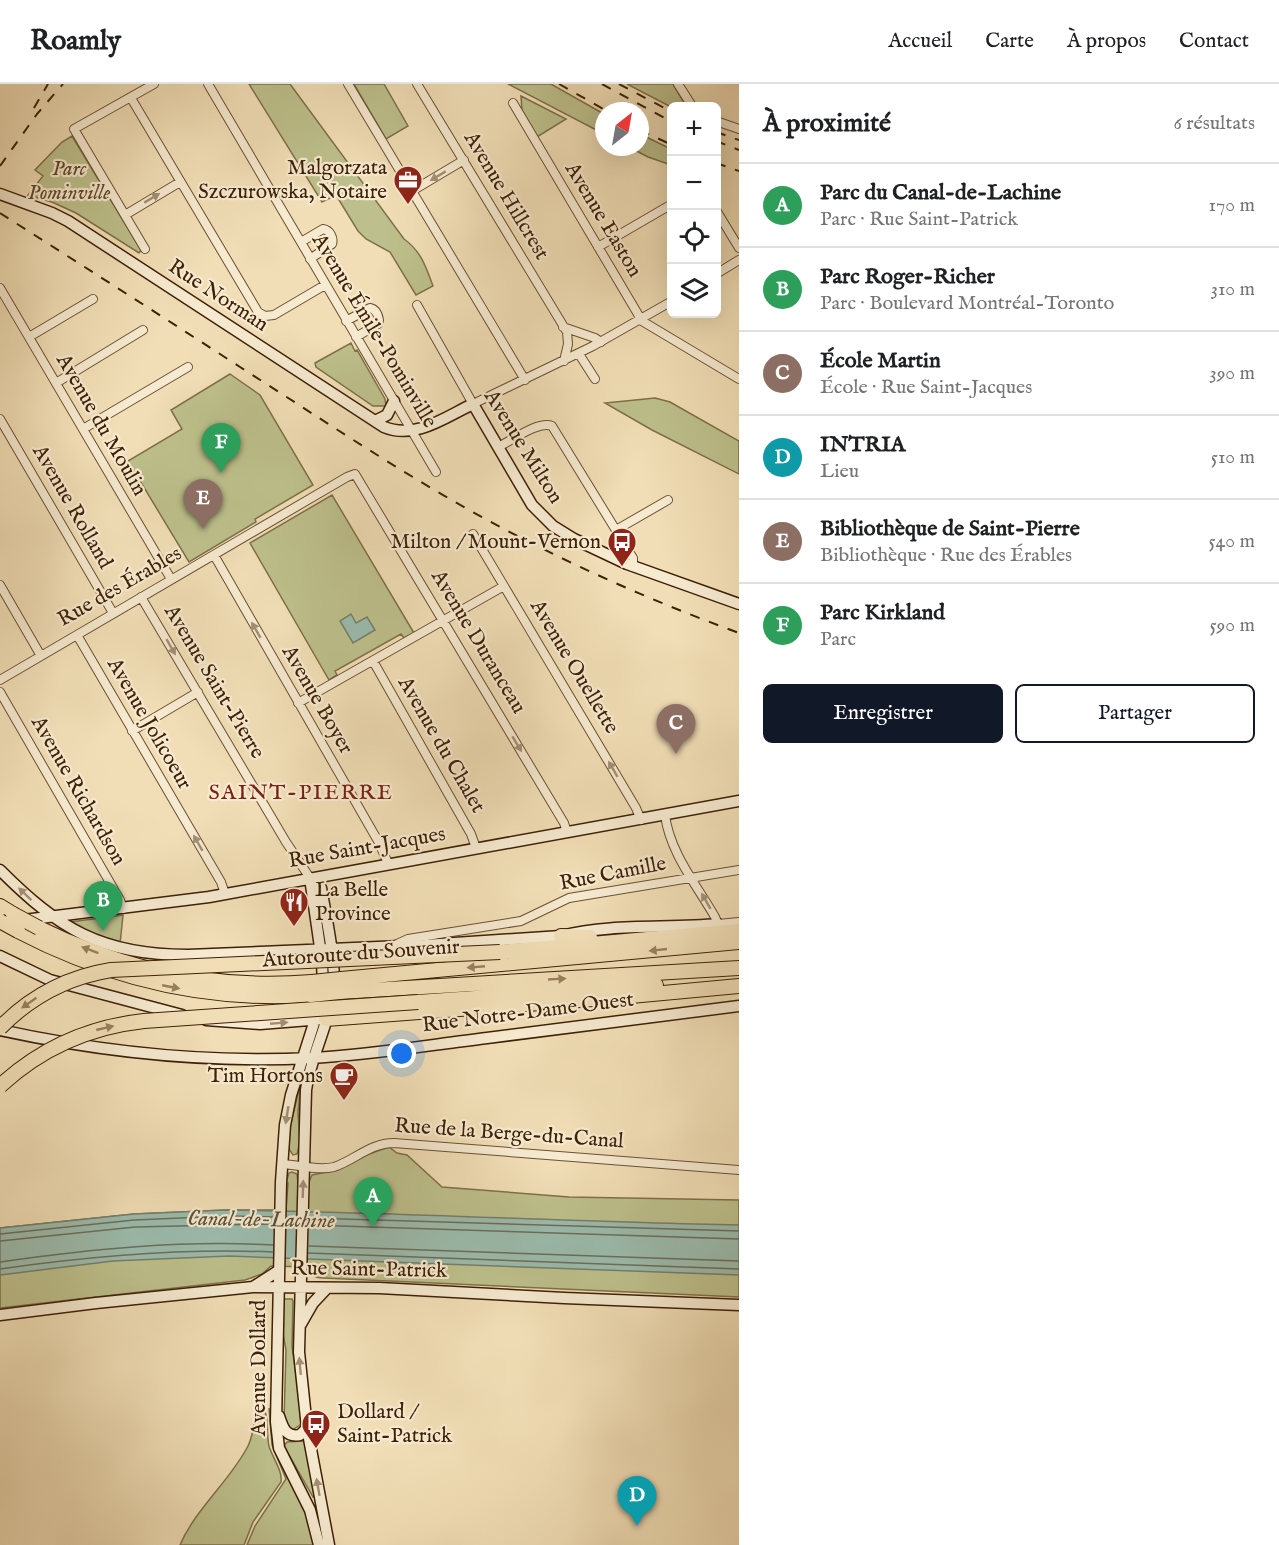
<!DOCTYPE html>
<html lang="fr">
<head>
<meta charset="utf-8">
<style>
	:root { --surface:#fff; --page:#f6f6f6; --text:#202124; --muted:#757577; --line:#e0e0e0; --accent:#111827 }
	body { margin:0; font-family:"IM FELL English",serif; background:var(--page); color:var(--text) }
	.controls { position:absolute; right:18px; top:18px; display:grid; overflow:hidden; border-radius:9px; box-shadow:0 6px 24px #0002 }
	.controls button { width:54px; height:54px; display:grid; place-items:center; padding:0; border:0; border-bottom:2px solid var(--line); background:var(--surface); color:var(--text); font:30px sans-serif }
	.compass { position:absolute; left:595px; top:18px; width:54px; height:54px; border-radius:50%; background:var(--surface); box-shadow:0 6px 24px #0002; rotate:31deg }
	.you { position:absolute; left:402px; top:970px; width:21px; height:21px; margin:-15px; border:4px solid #fff; border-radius:50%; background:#1a73e8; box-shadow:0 0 0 9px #1a73e833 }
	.badge { display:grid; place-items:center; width:39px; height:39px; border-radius:50%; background:var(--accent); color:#fff; font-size:20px; font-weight:700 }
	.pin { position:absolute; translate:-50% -50px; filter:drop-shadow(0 2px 3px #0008) }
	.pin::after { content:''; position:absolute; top:32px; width:21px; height:18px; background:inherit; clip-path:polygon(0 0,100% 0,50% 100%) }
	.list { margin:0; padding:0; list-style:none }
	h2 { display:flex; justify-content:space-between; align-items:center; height:78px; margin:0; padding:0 24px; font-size:26px }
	h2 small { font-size:20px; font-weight:400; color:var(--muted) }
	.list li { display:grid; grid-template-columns:39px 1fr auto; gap:18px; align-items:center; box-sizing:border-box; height:84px; padding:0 24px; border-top:2px solid var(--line) }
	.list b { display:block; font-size:22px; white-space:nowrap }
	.list p { margin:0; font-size:20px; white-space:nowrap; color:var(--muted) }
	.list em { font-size:20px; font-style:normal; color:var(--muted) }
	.actions { display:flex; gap:12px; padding:18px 24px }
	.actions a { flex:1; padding:14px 0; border:2px solid var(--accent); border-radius:9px; text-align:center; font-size:21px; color:var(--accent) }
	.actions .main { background:var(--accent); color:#fff }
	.icon { flex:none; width:33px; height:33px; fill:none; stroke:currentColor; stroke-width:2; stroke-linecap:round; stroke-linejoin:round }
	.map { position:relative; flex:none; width:739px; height:1461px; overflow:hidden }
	header { display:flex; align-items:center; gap:36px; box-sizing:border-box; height:84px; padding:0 30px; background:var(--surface); border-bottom:2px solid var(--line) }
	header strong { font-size:28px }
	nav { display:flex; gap:33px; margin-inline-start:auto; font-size:21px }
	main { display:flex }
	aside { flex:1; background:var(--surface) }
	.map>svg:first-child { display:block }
	.green { fill:#bdc08c; stroke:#7e7049; stroke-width:1.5 }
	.water { fill:#9bbcae; stroke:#767e6b; stroke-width:1.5 }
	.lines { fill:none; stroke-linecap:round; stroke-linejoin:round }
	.shore { stroke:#6c6e5a; stroke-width:1.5 }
	.street-casing { stroke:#6b5032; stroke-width:10 }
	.secondary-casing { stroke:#3e2006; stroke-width:13 }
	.highway-casing { stroke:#3e2006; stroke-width:16 }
	.street { stroke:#f6ead0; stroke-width:8 }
	.secondary { stroke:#f6ead0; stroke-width:10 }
	.highway { stroke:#f1deb6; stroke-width:14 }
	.rail { stroke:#3e2006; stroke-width:2; stroke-dasharray:10 10; stroke-linecap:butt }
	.highway-bridge-casing { stroke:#3e2006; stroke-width:16; stroke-linecap:butt }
	.highway-bridge { stroke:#f1deb6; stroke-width:14 }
	.oneway { fill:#a38f75 }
	.oneway2 { fill:#987f5e }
	.labels { text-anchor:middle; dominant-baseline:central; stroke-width:4.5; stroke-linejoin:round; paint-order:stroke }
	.poi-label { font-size:21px; fill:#3e2006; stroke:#f6ead0; text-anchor:end }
	.park-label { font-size:21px; font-style:italic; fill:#5e4828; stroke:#f6ead0 }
	.street-label { font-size:21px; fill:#3e2006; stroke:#f6ead0 }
	.neighbourhood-label { font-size:22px; letter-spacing:1.5px; fill:#7a1f14; stroke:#f6ead0 }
	.water-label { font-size:22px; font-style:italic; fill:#5a4f38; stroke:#f6ead0 }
</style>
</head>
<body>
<header>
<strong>Roamly</strong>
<nav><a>Accueil</a><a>Carte</a><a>À propos</a><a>Contact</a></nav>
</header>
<main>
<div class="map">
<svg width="739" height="1461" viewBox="0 0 739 1461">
	<rect width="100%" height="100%" fill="#f1deb6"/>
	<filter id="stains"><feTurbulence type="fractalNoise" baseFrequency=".00333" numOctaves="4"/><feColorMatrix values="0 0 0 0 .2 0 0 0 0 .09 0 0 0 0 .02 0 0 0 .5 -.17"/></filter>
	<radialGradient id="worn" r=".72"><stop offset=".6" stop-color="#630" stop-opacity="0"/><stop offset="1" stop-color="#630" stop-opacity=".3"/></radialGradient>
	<path class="green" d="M249,0H290L404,155C421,167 426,183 433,202L416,211L390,168L366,155L358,147L336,111L322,118Z
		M354,0H384L408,42L386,55Z
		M508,0H551L604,30V50Z
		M627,0H673L686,22L671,23Z
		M521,12L566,35L537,53L522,27Z
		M640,50L671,65V81L648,73L629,63H640Z
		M72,52L141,166L139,169L76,129L52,118L28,111L43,92L35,86L62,58Z
		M351,259L355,267L357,266L385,315L386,322H373L316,283L315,279Z
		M230,290L260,311L313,401L255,435L256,438L189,478L128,377L182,345L171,326Z
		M655,314L670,318L739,357V390L652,346L605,319Z
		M332,411L414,549L404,554L401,550L335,587L337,591L329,596L250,459Z
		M123,831L120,860L98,853L70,838Z
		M301,997L298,1028L300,1059L297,1070L293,1071L289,1065L290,1044Z
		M389,1063L397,1069L407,1071L442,1103L569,1113L739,1116V1213L323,1194C316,1194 310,1192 309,1183L271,1182L262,1190L245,1196L0,1224V1144L134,1130L226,1126H286L288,1099H286L289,1089L292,1088L297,1090L299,1108L308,1100L312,1091L337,1086L366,1071Z
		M284,1215H292L293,1217L292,1262L302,1336L300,1341L294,1345L289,1344L284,1337L286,1266L282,1244Z
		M257,1321H261C270,1330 266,1350 269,1362C272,1373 283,1387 281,1398L253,1438L244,1461H180C196,1424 230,1397 248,1362C254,1350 255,1333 257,1321Z
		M269,1324L272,1355L276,1369L308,1433L315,1461H247L255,1442L286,1395L272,1361Z
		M302,1357L305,1358L315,1412L313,1413L284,1362L287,1358Z"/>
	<path class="water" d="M351,530L356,539L367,533L375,546L353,559L340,537Z
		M226,1126C397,1128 568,1138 739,1141V1191L229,1172L113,1177L0,1191V1144L134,1130Z"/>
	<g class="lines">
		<path class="shore" d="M309,1134L739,1147
			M309,1141L739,1155
			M0,1150L134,1136L228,1132L274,1133
			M0,1157L135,1143L273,1140
			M309,1162L739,1177
			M308,1169L739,1185
			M0,1178C91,1165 181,1156 273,1161
			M0,1185C91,1172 181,1164 273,1168"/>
		<g class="street-casing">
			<path id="street" d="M208,0L436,388
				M348,0L525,296
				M417,0L567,248L568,260L564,277
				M678,0L692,22
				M131,14L258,228L265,232L274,231L325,201
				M513,19L642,237L739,295
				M716,37L739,45
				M412,107L464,76
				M716,126L739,164
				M125,131L180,98
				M301,158L323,145C330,146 334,154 332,160L310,175
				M598,163L672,120
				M145,165L74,45L154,0
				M716,190L739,176
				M0,204L171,495
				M417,221L473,320L593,262L672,217
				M346,237L370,224C375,225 378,230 379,236L378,240L356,253
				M563,243L595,254L601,258
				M29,253L93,215
				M579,270L595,295
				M56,299L143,246
				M0,335L113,529
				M83,345L188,283
				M498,363C511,357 539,336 552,342L633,474V483
				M616,446L668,416
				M473,450L636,724L641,736
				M214,471L378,757L388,779
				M0,501L41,572
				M141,513L286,758L310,794
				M77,551L221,798L225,810
				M373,577L471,750L476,764
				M0,596L347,393L355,390L564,739L567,748
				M0,608L120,816L123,825
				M298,619L504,502
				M132,647L198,608
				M665,731C670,769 696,800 715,833L718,840L739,838
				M397,860L408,855L521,837L569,814L739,786
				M283,1080C299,1081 318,1087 334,1083C355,1076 370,1059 394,1059L739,1086"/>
		</g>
		<g class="secondary-casing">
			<path id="secondary" d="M0,110L52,129L68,137L384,343C416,356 445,333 473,320L532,421L553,442L574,455L627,480L739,520
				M375,337L387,331L394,317
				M0,786C59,845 101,871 188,871L425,861L561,852C612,839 666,845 718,840
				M310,794L322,877L323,902L315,936L291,1011L285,1041L281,1098L276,1338L279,1364L310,1426L319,1461
				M310,794L321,804C326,832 337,882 333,909C328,942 311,972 306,1006L299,1268L307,1344L329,1461
				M24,836L209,813L739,717
				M0,872L50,896L182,931
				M206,936L260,940L322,935
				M0,946C101,968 207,979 311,974C370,971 429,961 487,954C571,943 655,933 739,922
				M253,1203L278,1187
				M0,1231L96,1219L253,1203L379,1204L564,1214L739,1221
				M301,1240L313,1219L327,1204
				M279,1332C283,1344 286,1354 300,1351L307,1344"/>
		</g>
		<g class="highway-casing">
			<path id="highway" d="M0,822L13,830
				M39,844C124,886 217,906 312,898
				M18,847C110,895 207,918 311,911
				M561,852L590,853
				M500,868L739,847
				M341,895L739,858
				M339,908L739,884
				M418,918L656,901
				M326,935L620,913L739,902"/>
		</g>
		<use href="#street" class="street"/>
		<use href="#secondary" class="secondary"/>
		<use href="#highway" class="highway"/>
		<path class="rail" d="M559,0L607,27
			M602,0L672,38
			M619,0L672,28
			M34,24L48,0
			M640,46L672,61
			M716,48L739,56
			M716,57L739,66
			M716,79L739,87
			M0,82L37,30L63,0
			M0,129C80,180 160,231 240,283C312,329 382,376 455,418C546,470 641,513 739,549"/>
		<g class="highway-bridge-casing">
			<path id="highway-bridge" d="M13,830L39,844
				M0,837L18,847
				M312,898L341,895
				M311,911L339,908
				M0,944C30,913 68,893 111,886L500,868
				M0,1002C41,964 88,943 144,937L418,918"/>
		</g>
		<use href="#highway-bridge" class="highway-bridge"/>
	</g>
	<defs><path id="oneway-solid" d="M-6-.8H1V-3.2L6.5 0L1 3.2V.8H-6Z" transform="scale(1.5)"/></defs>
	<g class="oneway">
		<use href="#oneway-solid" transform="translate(438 92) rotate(149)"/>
		<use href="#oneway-solid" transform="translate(152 114) rotate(-31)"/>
		<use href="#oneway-solid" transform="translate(256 546) rotate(-120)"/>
		<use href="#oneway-solid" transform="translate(171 563) rotate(60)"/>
		<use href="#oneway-solid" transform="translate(517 660) rotate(59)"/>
		<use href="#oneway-solid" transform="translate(613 685) rotate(-120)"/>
		<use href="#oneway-solid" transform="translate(198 759) rotate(-120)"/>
		<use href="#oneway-solid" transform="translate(25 810) rotate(-136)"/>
		<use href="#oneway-solid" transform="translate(706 817) rotate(-120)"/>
		<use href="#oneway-solid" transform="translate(279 939) rotate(-5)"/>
		<use href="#oneway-solid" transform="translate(287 1031) rotate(99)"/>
		<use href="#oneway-solid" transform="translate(303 1105) rotate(-88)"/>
		<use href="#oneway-solid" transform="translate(300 1282) rotate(-95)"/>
		<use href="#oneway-solid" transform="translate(318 1403) rotate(-100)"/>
	</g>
	<g class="oneway2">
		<use href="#oneway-solid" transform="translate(90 866) rotate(-159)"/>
		<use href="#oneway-solid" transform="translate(658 866) rotate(174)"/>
		<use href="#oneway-solid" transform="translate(476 883) rotate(175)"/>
		<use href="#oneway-solid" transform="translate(557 895) rotate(-3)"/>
		<use href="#oneway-solid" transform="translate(171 903) rotate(11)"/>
		<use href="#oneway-solid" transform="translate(29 919) rotate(145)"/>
		<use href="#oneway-solid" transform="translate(105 944) rotate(-13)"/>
	</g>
	<defs>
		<g id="office-pin" transform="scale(1.5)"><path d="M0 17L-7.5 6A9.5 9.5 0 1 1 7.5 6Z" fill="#8f2418" stroke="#f6ead0"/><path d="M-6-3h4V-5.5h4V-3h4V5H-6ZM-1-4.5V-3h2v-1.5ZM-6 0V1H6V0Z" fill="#fff"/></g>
		<g id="bus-pin" transform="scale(1.5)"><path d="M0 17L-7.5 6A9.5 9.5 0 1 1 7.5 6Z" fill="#8f2418" stroke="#f6ead0"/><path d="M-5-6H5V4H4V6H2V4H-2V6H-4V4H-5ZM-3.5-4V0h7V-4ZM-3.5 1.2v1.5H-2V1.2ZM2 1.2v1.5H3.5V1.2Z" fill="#fff"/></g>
		<g id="restaurant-pin" transform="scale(1.5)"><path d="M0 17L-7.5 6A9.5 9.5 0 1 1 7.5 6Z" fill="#8f2418" stroke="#f6ead0"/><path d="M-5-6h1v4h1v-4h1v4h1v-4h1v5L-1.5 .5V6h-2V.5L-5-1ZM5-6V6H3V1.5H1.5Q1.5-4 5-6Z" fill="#fff"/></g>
		<g id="cafe-pin" transform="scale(1.5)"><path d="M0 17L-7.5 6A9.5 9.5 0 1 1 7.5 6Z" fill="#8f2418" stroke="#f6ead0"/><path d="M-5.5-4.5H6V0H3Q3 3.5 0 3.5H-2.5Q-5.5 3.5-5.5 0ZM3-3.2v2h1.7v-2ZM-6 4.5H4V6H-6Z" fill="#fff"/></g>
	</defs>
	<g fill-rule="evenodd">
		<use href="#office-pin" x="408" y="96"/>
		<use href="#bus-pin" x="622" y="458"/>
		<use href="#restaurant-pin" x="294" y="818"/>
		<use href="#cafe-pin" x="344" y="992"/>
		<use href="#bus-pin" x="316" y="1340"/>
	</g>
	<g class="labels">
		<g class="poi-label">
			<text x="387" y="84">Malgorzata<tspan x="387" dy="24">Szczurowska, Notaire</tspan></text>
			<text x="601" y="458">Milton / Mount-Vernon</text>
			<text x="315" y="806" text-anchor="start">La Belle<tspan x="315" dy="24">Province</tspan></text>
			<text x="323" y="992">Tim Hortons</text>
			<text x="337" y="1328" text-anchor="start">Dollard /<tspan x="337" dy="24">Saint-Patrick</tspan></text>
		</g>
		<g class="park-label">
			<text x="69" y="85">Parc<tspan x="69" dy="24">Pominville</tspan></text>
		</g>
		<g class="street-label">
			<text transform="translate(506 112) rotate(59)">Avenue Hillcrest</text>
			<text transform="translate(603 136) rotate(59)">Avenue Easton</text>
			<text transform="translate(218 212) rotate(33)">Rue Norman</text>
			<text transform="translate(374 247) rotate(59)">Avenue Émile-Pominville</text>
			<text transform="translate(101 341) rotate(60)">Avenue du Moulin</text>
			<text transform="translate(523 363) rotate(58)">Avenue Milton</text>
			<text transform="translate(72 423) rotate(60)">Avenue Rolland</text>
			<text transform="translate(120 503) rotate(-30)">Rue des Érables</text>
			<text transform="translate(478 558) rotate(59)">Avenue Duranceau</text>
			<text transform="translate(574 583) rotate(59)">Avenue Ouellette</text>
			<text transform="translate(214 598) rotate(59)">Avenue Saint-Pierre</text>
			<text transform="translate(317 616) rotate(60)">Avenue Boyer</text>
			<text transform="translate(149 640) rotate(60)">Avenue Jolicoeur</text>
			<text transform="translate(441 661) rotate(60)">Avenue du Chalet</text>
			<text transform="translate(78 707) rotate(60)">Avenue Richardson</text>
			<text transform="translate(367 764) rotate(-10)">Rue Saint-Jacques</text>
			<text transform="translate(613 790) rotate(-11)">Rue Camille</text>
			<text transform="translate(361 870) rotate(-4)">Autoroute du Souvenir</text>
			<text transform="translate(528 929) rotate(-7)">Rue Notre-Dame Ouest</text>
			<text transform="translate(509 1050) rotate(4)">Rue de la Berge-du-Canal</text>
			<text transform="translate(369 1186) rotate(1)">Rue Saint-Patrick</text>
			<text transform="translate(259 1284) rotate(-90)">Avenue Dollard</text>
		</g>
		<g class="neighbourhood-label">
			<text x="301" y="709">SAINT-PIERRE</text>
		</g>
		<g class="water-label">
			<text transform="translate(261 1136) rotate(1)">Canal-de-Lachine</text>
		</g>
	</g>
	<rect width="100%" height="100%" filter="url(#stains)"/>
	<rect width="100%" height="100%" fill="url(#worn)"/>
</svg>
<div class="controls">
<button>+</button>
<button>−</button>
<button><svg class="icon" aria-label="locate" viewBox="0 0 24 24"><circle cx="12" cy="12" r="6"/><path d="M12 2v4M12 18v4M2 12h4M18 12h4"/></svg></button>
<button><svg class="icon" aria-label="layers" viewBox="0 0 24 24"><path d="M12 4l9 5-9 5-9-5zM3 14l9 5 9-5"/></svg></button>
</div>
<svg class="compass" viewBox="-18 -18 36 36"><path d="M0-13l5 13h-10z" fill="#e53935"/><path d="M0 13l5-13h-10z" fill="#757577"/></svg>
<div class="you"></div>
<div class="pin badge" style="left:373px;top:1143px;background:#2e9e5b">A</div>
<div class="pin badge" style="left:103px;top:847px;background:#2e9e5b">B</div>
<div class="pin badge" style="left:676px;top:670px;background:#8d6e63">C</div>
<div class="pin badge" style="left:637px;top:1442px;background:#0f9aa8">D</div>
<div class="pin badge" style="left:203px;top:445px;background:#8d6e63">E</div>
<div class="pin badge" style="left:221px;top:389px;background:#2e9e5b">F</div>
</div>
<aside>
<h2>À proximité<small>6 résultats</small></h2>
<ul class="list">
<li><span class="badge" style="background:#2e9e5b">A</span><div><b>Parc du Canal-de-Lachine</b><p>Parc · Rue Saint-Patrick</p></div><em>170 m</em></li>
<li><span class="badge" style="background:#2e9e5b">B</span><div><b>Parc Roger-Richer</b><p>Parc · Boulevard Montréal-Toronto</p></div><em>310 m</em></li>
<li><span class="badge" style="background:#8d6e63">C</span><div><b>École Martin</b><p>École · Rue Saint-Jacques</p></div><em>390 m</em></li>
<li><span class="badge" style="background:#0f9aa8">D</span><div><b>INTRIA</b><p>Lieu</p></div><em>510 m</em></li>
<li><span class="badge" style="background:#8d6e63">E</span><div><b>Bibliothèque de Saint-Pierre</b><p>Bibliothèque · Rue des Érables</p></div><em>540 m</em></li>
<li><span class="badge" style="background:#2e9e5b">F</span><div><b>Parc Kirkland</b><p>Parc</p></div><em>590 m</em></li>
</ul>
<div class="actions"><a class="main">Enregistrer</a><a>Partager</a></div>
</aside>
</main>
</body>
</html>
